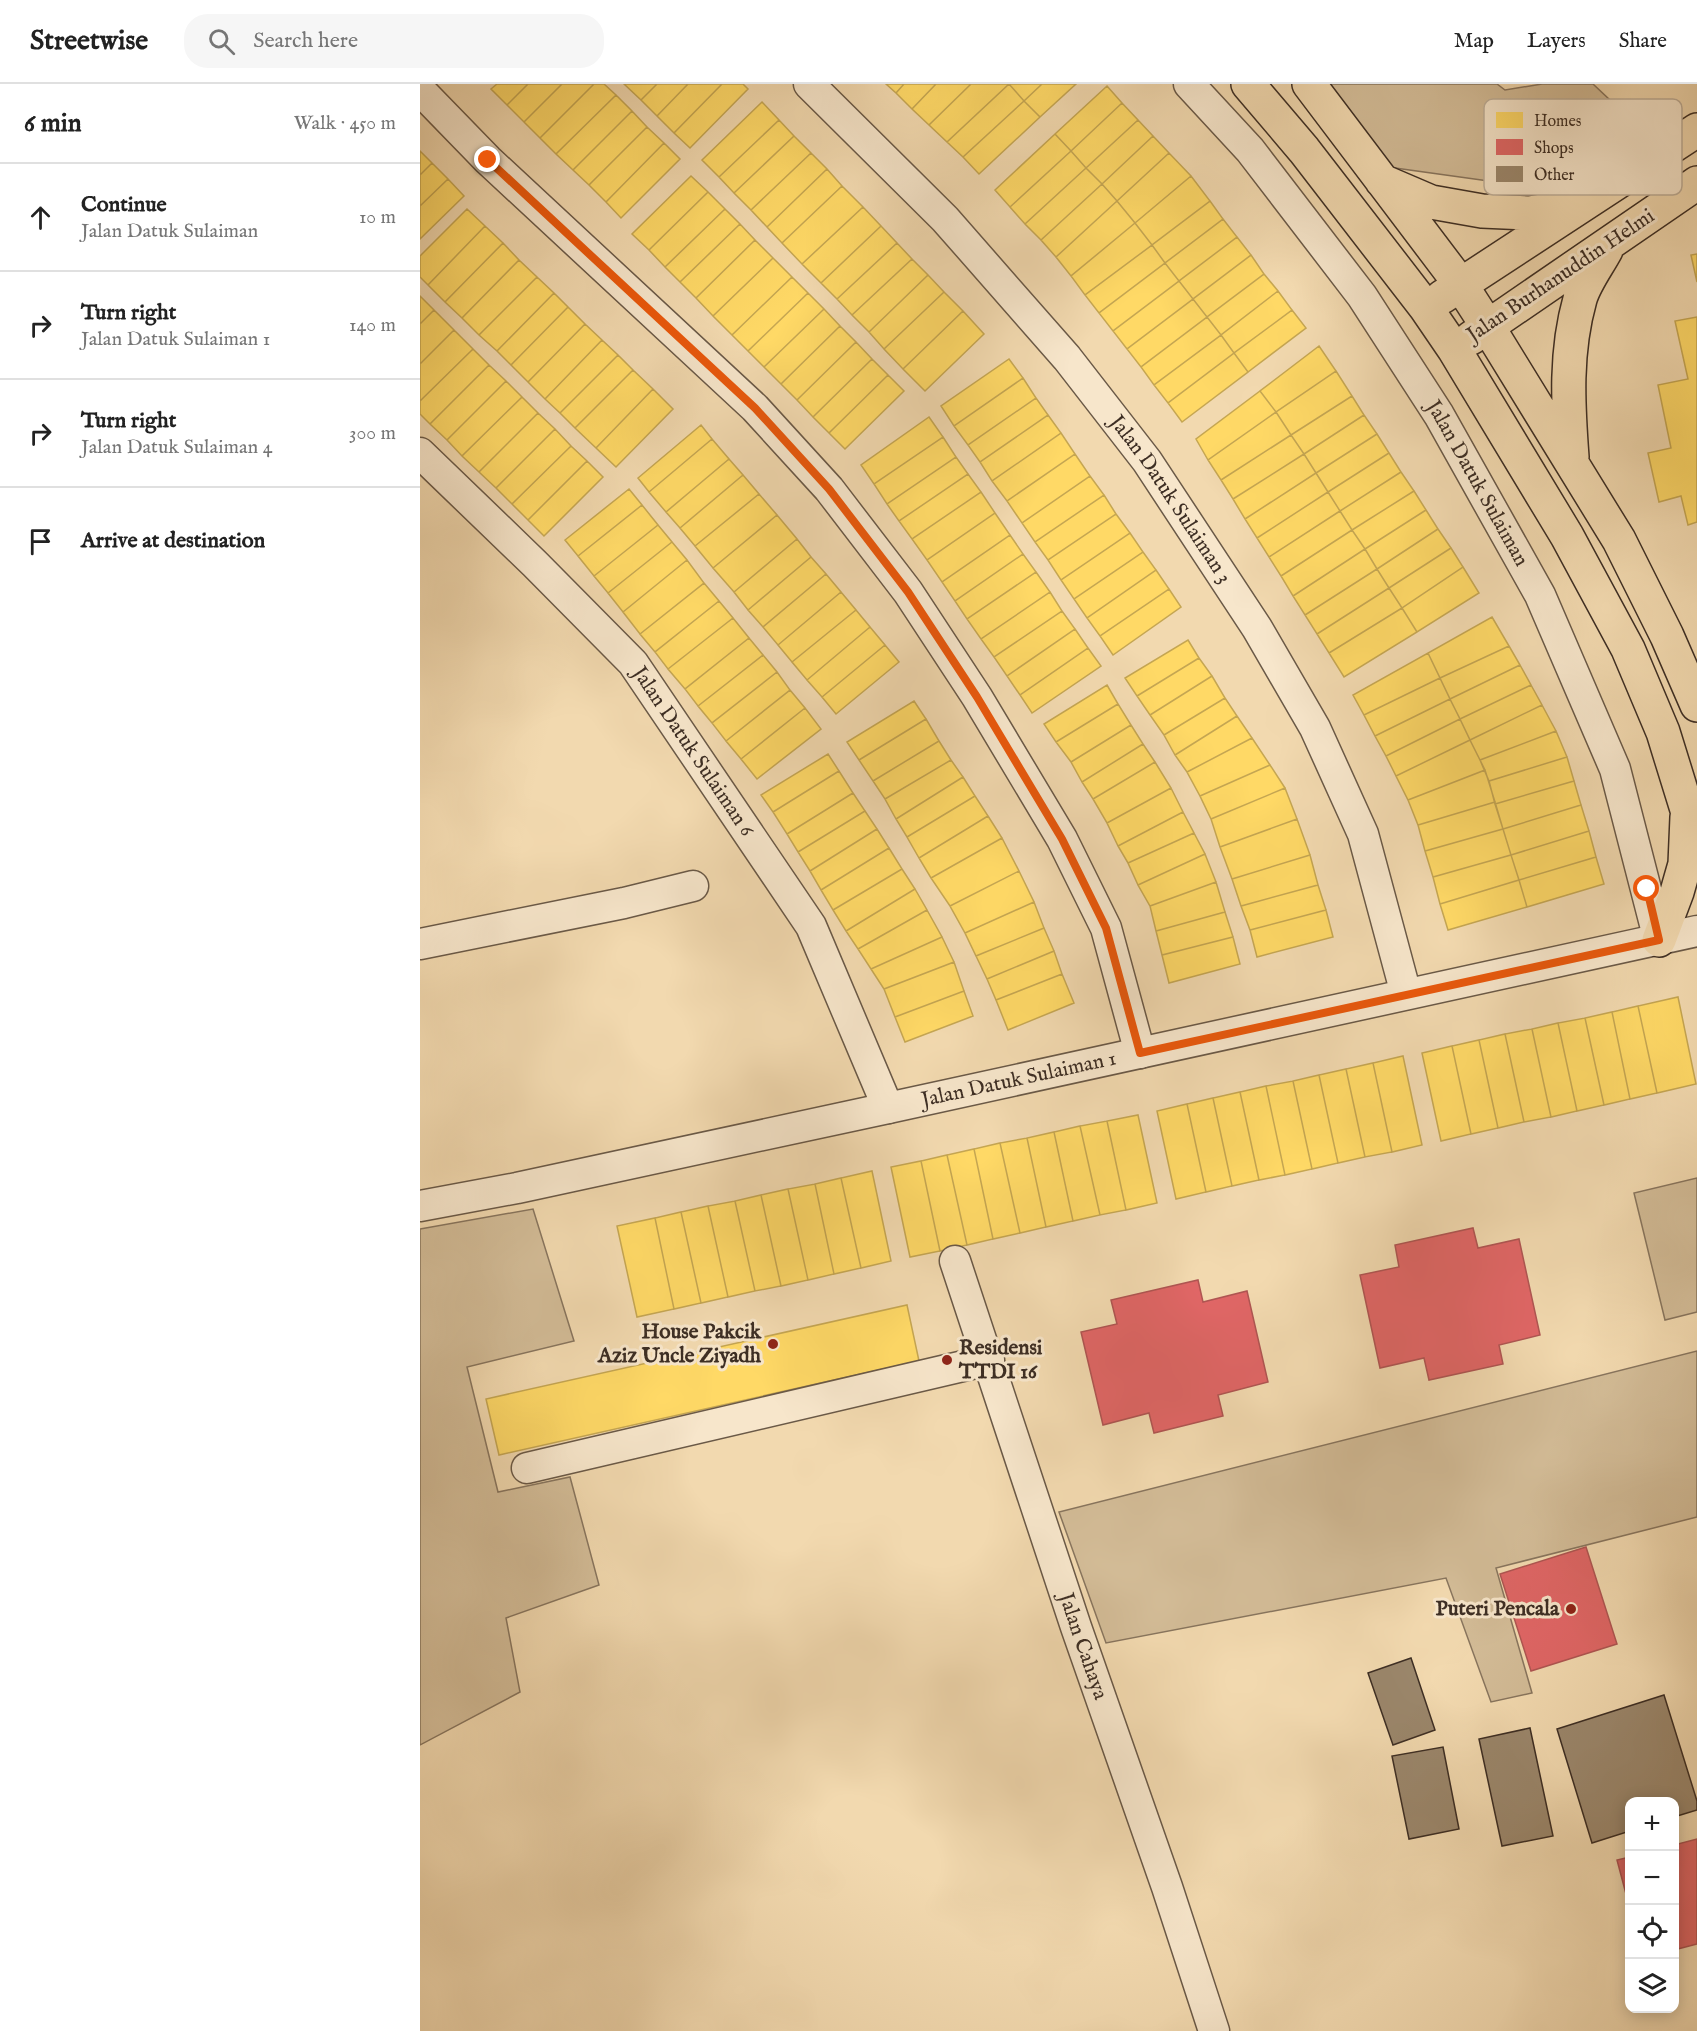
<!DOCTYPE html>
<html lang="en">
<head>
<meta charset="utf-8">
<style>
	:root { --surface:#fff; --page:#f6f6f6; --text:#222; --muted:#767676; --line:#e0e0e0 }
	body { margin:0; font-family:"IM FELL English",serif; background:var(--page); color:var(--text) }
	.controls { position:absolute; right:18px; bottom:18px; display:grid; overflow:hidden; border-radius:12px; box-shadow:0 3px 15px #0003 }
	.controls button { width:54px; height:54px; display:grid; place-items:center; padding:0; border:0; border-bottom:2px solid var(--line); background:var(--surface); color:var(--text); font:30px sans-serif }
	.stop { position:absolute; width:18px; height:18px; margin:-14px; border:4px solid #ea580c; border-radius:50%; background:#fff }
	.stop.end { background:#ea580c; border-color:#fff; box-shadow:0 2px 6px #0008 }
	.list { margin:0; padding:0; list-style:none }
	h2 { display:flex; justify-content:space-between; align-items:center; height:78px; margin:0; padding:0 24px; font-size:26px }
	h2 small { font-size:20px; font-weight:400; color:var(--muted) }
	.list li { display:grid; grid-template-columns:39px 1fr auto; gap:18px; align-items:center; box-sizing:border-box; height:108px; padding:0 24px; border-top:2px solid var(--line) }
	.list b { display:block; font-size:22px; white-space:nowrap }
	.list p { margin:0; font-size:20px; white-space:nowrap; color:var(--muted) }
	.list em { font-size:20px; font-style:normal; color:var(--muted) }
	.icon { flex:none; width:33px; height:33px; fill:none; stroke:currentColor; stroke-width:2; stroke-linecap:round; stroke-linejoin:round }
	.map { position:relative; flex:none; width:1277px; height:1947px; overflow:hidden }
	header { display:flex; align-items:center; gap:36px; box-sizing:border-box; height:84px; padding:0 30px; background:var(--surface); border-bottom:2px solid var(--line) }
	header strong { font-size:28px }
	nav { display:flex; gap:33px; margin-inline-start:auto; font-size:21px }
	.search { width:420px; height:54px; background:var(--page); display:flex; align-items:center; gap:15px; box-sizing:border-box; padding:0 21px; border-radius:24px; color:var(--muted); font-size:22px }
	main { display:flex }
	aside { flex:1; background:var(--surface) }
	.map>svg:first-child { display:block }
	.green { fill:#d3bc97; stroke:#88755e; stroke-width:1.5 }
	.homes { fill:#ffd966; stroke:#c5a652; stroke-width:1.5 }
	.shops { fill:#e06666; stroke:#af5552; stroke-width:1.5 }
	.building { fill:#9b876c; stroke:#3d2e24; stroke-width:1.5 }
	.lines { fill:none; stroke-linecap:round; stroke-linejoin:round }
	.minor-casing { stroke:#6a5947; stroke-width:33 }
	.major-casing { stroke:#3d2e24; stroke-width:36 }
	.minor { stroke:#f7e6cb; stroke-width:30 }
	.major { stroke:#f2d9af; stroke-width:33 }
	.route { stroke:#ea580c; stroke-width:8 }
	.poi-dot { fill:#8f2418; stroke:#f7e6cb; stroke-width:2 }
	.labels { text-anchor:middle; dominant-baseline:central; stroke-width:6; stroke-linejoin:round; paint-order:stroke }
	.street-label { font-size:21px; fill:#3d2e24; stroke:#f7e6cb }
	.poi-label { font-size:21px; font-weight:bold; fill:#3d2e24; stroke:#f7e6cb; text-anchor:end }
	.key { fill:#f7e6cb; stroke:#bfaf99; stroke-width:1.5 }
	.key-label { font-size:16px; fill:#3d2e24 }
</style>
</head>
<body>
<header>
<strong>Streetwise</strong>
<div class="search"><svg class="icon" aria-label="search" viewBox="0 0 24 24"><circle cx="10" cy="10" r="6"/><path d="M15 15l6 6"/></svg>Search here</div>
<nav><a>Map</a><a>Layers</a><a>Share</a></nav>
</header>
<main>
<aside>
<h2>6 min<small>Walk · 450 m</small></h2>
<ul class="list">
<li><svg class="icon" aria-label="ahead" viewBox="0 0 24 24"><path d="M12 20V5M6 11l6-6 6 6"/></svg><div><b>Continue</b><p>Jalan Datuk Sulaiman</p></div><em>10 m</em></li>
<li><svg class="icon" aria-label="right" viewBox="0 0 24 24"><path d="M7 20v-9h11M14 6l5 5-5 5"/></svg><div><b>Turn right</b><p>Jalan Datuk Sulaiman 1</p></div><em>140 m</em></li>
<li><svg class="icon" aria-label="right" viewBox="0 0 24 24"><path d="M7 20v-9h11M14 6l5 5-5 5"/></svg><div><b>Turn right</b><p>Jalan Datuk Sulaiman 4</p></div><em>300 m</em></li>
<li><svg class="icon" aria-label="arrive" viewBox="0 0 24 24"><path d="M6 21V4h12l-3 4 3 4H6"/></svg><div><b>Arrive at destination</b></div></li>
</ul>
</aside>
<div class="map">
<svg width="1277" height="1947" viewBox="0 0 1277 1947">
	<rect width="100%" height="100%" fill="#f2d9af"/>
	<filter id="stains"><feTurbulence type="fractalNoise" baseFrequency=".00333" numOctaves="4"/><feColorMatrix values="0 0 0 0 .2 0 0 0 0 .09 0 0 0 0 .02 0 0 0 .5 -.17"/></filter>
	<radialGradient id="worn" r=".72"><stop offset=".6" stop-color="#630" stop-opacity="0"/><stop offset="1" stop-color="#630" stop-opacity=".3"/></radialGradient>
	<path class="green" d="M906,0H1077L1085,6L1122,0H1173L1209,34L1143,79L1083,99L968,83Z
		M1277,1094V1228L1245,1236L1214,1109Z
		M113,1125L154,1257L47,1283L78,1408L150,1393L179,1501L86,1534L100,1608L0,1661V1145Z
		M1277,1267V1433L1076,1484L1112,1609L1071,1618L1026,1494L686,1559L639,1428Z"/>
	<path class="homes" d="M77,0H108L87,21L71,5Z
		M108,0H142L104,38L87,21Z
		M142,0H174L120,54L104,38Z
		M174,0H184L196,11L136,70L120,54Z
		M204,0H237L221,16Z
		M237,0H268L237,32L221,16Z
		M268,0H302L254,49L237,32Z
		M302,0H323L328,5L270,64L254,49Z
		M466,0H484L476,9Z
		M484,0H516L492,25L476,9Z
		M516,0H551L509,41L492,25Z
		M551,0H589L527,58L509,41Z
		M589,0L604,17L543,73L527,58Z
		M589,0H622L604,17Z
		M622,0H656L620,33L604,17Z
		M687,2L702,19L651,67L635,50Z
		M196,11L212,27L153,86L136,70Z
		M604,17L620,33L559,90L543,73Z
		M342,18L359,36L299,93L282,76Z
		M702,19L718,36L666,84L651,67Z
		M212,27L227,43L169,101L153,86Z
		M359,36L374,52L314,109L299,93Z
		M718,36L733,52L682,100L666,84Z
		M227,43L244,59L186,118L169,101Z
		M635,50L651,67L590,123L575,106Z
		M374,52L391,69L331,126L314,109Z
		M733,52L749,69L697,117L682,100Z
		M244,59L260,75L201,134L186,118Z
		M0,67L12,79L0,91Z
		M651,67L666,84L605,140L590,123Z
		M391,69L407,85L347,143L331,126Z
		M749,69L771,92L715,139L697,117Z
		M12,79L28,95L0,122V91Z
		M666,84L682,100L621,156L605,140Z
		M407,85L422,102L362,159L347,143Z
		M271,92L288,108L229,166L212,150Z
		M771,92L790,117L732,161L715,139Z
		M28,95L44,112L0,155V122Z
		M682,100L697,117L636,173L621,156Z
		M422,102L443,123L382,180L362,159Z
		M288,108L305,125L245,183L229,166Z
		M697,117L715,139L651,192L636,173Z
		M790,117L803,135L745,179L732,161Z
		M443,123L461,142L401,199L382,180Z
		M47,125L65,142L8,201L0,193V172Z
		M305,125L320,140L260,198L245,183Z
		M803,135L817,153L759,197L745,179Z
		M715,139L732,161L665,211L651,192Z
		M320,140L335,156L276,214L260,198Z
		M65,142L83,159L25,218L8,201Z
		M461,142L477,159L417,215L401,199Z
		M817,153L831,171L773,215L759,197Z
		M335,156L353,174L293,232L276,214Z
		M83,159L99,176L42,234L25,218Z
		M477,159L492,175L432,231L417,215Z
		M732,161L745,179L679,229L665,211Z
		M1277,170V198L1271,171Z
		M831,171L844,190L787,233L773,215Z
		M353,174L372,193L312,251L293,232Z
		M492,175L508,191L449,248L432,231Z
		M99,176L117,193L59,251L42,234Z
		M745,179L759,197L693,247L679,229Z
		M844,190L858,207L801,251L787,233Z
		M508,191L524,208L464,265L449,248Z
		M117,193L134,209L77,267L59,251Z
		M372,193L388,209L328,267L312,251Z
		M759,197L773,215L707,265L693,247Z
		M858,207L872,226L814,269L801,251Z
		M524,208L543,227L483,285L464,265Z
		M134,209L148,223L91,281L77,267Z
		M388,209L404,225L344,283L328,267Z
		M0,212L14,226L0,240Z
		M773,215L787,233L721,283L707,265Z
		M148,223L165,240L108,298L91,281Z
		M404,225L420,242L361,300L344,283Z
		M14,226L34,246L0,280V240Z
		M872,226L886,244L828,288L814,269Z
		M543,227L564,250L505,307L483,285Z
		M787,233L801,251L734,301L721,283Z
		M1277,233V438L1268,441L1261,412L1239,418L1228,369L1251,364L1238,301L1268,295L1255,237Z
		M165,240L182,256L125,315L108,298Z
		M420,242L436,258L377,316L361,300Z
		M34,246L53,265L0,317V280Z
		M801,251L814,269L748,319L734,301Z
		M182,256L198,271L140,329L125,315Z
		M436,258L452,275L393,333L377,316Z
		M899,262L916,287L856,328L840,307Z
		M53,265L69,281L10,340L0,330V317Z
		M814,269L828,288L762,338L748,319Z
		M198,271L213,286L155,344L140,329Z
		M452,275L468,291L409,349L393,333Z
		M589,275L603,294L534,342L521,322Z
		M69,281L86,297L27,356L10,340Z
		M213,286L233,305L176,364L155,344Z
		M916,287L932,312L871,351L856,328Z
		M468,291L484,307L425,365L409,349Z
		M603,294L616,314L548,361L534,342Z
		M86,297L102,313L42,372L27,356Z
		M233,305L253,325L196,383L176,364Z
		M840,307L856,328L788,376L776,355Z
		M932,312L944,331L884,370L871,351Z
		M102,313L118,329L59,388L42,372Z
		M616,314L628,331L560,378L548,361Z
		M856,328L871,351L801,396L788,376Z
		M118,329L135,345L76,404L59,388Z
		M628,331L641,349L572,397L560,378Z
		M944,331L957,350L896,389L884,370Z
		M509,333L523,353L454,400L441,381Z
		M281,341L292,355L229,408L218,394Z
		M135,345L151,362L92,420L76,404Z
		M641,349L655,370L587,417L572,397Z
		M957,350L969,369L908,408L896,389Z
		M871,351L884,370L813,415L801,396Z
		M523,353L536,373L467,420L454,400Z
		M292,355L309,375L246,428L229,408Z
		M151,362L167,377L108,436L92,420Z
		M969,369L981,388L920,427L908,408Z
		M655,370L670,392L602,439L587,417Z
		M884,370L896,389L825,435L813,415Z
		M536,373L548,390L479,437L467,420Z
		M309,375L323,391L260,444L246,428Z
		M167,377L183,393L124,452L108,436Z
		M981,388L994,407L932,446L920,427Z
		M896,389L908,408L837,454L825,435Z
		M548,390L561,408L492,455L479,437Z
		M323,391L339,410L275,462L260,444Z
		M670,392L684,411L615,458L602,439Z
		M209,405L222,421L158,472L145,456Z
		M994,407L1006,426L945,465L932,446Z
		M561,408L575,429L507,476L492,455Z
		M908,408L920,427L849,473L837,454Z
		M339,410L357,431L293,484L275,462Z
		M684,411L696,430L628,476L615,458Z
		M222,421L238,441L174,492L158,472Z
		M1006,426L1018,445L957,485L945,465Z
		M920,427L932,446L861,492L849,473Z
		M575,429L590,451L522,498L507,476Z
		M696,430L710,449L641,496L628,476Z
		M357,431L377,455L314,508L293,484Z
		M238,441L252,458L188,509L174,492Z
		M1018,445L1031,464L969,504L957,485Z
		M932,446L945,465L873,512L861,492Z
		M710,449L723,468L654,515L641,496Z
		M590,451L603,470L535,517L522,498Z
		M377,455L391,473L328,526L314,508Z
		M252,458L267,476L203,528L188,509Z
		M1031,464L1043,483L982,524L969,504Z
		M945,465L957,485L885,531L873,512Z
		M723,468L736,486L667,534L654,515Z
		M603,470L616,488L547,535L535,517Z
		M391,473L406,490L343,543L328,526Z
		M267,476L284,499L220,550L203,528Z
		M1043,483L1059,509L997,548L982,524Z
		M957,485L969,504L897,550L885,531Z
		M736,486L749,505L680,552L667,534Z
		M616,488L630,508L561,555L547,535Z
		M406,490L421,508L358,561L343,543Z
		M284,499L299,517L235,568L220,550Z
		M969,504L982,524L909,569L897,550Z
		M749,505L761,523L693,571L680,552Z
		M421,508L436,526L372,578L358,561Z
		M630,508L642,527L574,573L561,555Z
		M299,517L313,534L248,585L235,568Z
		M982,524L997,548L924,593L909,569Z
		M436,526L450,543L387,596L372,578Z
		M642,527L655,545L587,592L574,573Z
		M1072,533L1089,562L1020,594L1008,569Z
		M313,534L329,554L265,605L248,585Z
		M450,543L465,561L402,613L387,596Z
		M655,545L668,564L600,611L587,592Z
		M329,554L343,571L278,622L265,605Z
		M768,556L779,574L717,612L705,594Z
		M465,561L479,578L416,630L402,613Z
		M1089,562L1100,581L1030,615L1020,594Z
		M668,564L681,582L612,629L600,611Z
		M1008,569L1020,594L944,631L933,611Z
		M343,571L357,588L292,639L278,622Z
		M779,574L792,592L730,631L717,612Z
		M1100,581L1111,601L1040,635L1030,615Z
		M357,588L370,606L306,657L292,639Z
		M792,592L805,614L744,651L730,631Z
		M1020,594L1030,615L955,652L944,631Z
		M687,601L698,620L636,658L624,640Z
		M1111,601L1122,621L1050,656L1040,635Z
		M370,606L385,624L321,675L306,657Z
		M805,614L817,632L755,671L744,651Z
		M1030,615L1040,635L966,672L955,652Z
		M494,617L506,635L439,676L427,658Z
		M698,620L711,641L651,678L636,658Z
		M1122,621L1136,647L1060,676L1050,656Z
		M385,624L401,645L337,695L321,675Z
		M817,632L832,654L767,688L755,671Z
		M506,635L519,657L453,697L439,676Z
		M1040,635L1050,656L976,692L966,672Z
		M711,641L723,660L662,698L651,678Z
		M1136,647L1147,673L1069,697L1060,676Z
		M832,654L850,681L780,712L767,688Z
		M1050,656L1065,686L988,716L976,692Z
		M519,657L531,676L465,715L453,697Z
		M723,660L735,678L673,715L662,698Z
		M408,670L419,687L353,728L341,711Z
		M1147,673L1154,697L1075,720L1069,697Z
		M531,676L543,693L476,735L465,715Z
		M735,678L751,704L687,739L673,715Z
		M850,681L865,704L791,735L780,712Z
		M1065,686L1075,718L998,741L988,716Z
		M419,687L433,709L367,750L353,728Z
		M543,693L555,712L487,753L476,735Z
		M1154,697L1161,721L1083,745L1075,720Z
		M751,704L763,728L698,762L687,739Z
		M865,704L877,735L800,763L791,735Z
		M433,709L445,727L378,768L367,750Z
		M555,712L568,732L499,774L487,753Z
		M1075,718L1083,745L1005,767L998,741Z
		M1161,721L1169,747L1091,771L1083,745Z
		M445,727L457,745L390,787L378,768Z
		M763,728L774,749L708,779L698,762Z
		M568,732L582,754L511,794L499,774Z
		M877,735L890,771L812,795L800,763Z
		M457,745L469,764L401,806L390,787Z
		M1083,745L1091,771L1013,793L1005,767Z
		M1169,747L1176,773L1099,796L1091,771Z
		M774,749L785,770L718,801L708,779Z
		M582,754L599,787L530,822L511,794Z
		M469,764L482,785L413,826L401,806Z
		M785,770L796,798L730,822L718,801Z
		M890,771L898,801L821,822L812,795Z
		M1091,771L1099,796L1020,820L1013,793Z
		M1176,773L1184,800L1107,823L1099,796Z
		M482,785L495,805L426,847L413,826Z
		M599,787L614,818L545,849L530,822Z
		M1099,796L1107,823L1028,846L1020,820Z
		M796,798L805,828L736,847L730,822Z
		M898,801L906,826L830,846L821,822Z
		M495,805L507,826L438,865L426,847Z
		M614,818L624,844L556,872L545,849Z
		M507,826L522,853L451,885L438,865Z
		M906,826L913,853L837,873L830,846Z
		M805,828L813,853L742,871L736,847Z
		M624,844L634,867L567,895L556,872Z
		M522,853L534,878L464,905L451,885Z
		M813,853L820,880L749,899L742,871Z
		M634,867L642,890L576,916L567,895Z
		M534,878L544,907L475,933L464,905Z
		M642,890L654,919L588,946L576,916Z
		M544,907L553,932L485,958L475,933Z
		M1258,913L1276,1000L1237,1009L1218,922Z
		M1218,922L1237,1009L1210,1015L1192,928Z
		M1192,928L1210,1015L1184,1021L1165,934Z
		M1165,934L1184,1021L1157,1027L1138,939Z
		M1138,939L1157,1027L1131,1033L1112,945Z
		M1112,945L1131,1033L1104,1038L1085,950Z
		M1085,950L1104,1038L1078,1044L1059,956Z
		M1059,956L1078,1044L1051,1050L1032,962Z
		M1032,962L1051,1050L1021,1057L1002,969Z
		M983,972L1002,1061L972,1068L953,979Z
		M953,979L972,1068L945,1073L926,985Z
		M926,985L945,1073L918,1079L899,991Z
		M899,991L918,1079L892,1085L873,997Z
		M873,997L892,1085L865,1091L846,1002Z
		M846,1002L865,1091L839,1096L820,1008Z
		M820,1008L839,1096L812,1102L793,1014Z
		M793,1014L812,1102L786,1108L767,1020Z
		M767,1020L786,1108L756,1115L737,1027Z
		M718,1031L737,1119L706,1126L687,1037Z
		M687,1037L706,1126L680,1131L660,1042Z
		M660,1042L680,1131L653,1137L634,1048Z
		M634,1048L653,1137L626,1143L607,1054Z
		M607,1054L626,1143L600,1149L580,1059Z
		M580,1059L600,1149L573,1155L554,1065Z
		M554,1065L573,1155L547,1161L527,1071Z
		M527,1071L547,1161L520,1167L501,1077Z
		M501,1077L520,1167L490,1173L471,1083Z
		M452,1087L471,1177L441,1184L421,1094Z
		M421,1094L441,1184L414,1190L395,1100Z
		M395,1100L414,1190L388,1196L368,1105Z
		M368,1105L388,1196L361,1202L341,1111Z
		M341,1111L361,1202L335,1207L315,1117Z
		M315,1117L335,1207L308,1213L288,1122Z
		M288,1122L308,1213L281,1219L261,1128Z
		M261,1128L281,1219L254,1225L235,1134Z
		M235,1134L254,1225L217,1233L197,1142Z
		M487,1221L499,1277L79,1371L66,1315Z"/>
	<path class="shops" d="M1053,1144L1058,1164L1099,1155L1120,1251L1079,1261L1083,1280L1009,1296L1004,1274L960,1284L940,1191L979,1183L975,1161Z
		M778,1196L783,1218L827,1207L848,1298L798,1311L803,1332L734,1349L729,1329L683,1341L661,1248L697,1240L691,1216Z
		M1166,1463L1197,1560L1111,1587L1080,1490Z
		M1277,1755V1860L1254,1866V1761Z
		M1210,1773V1825L1197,1776Z"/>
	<path class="building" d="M991,1574L1015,1646L973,1661L948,1589Z
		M1244,1611L1277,1717V1726L1254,1733V1718H1210V1747L1172,1759L1137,1645Z
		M1110,1644L1133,1752L1082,1762L1059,1655Z
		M1023,1663L1039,1745L989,1755L972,1672Z"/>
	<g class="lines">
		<g class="minor-casing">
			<g id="minor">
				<path id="s1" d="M389,0L525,135L647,274L727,377L837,544L895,644L943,750L986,910"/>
				<path id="s2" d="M769,0L830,66L942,212L1019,331L1120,511L1195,685L1239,856"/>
				<path d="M0,6L68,76L335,324L409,405L488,508L557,613L642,755L686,844L720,969"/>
				<path id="s3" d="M0,369L115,480L213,579L391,842L468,1024"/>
				<path d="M0,860L204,819L273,802"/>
				<path id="s4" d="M0,1122L97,1104L468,1024L1277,847"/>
				<path id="s5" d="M535,1177L656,1543L747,1803L794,1947"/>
				<path d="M107,1384L569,1276"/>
			</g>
		</g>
		<g class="major-casing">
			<path id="major" d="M828,0L884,66L1006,224L1034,265L1147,452L1208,565L1243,648L1277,758
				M889,0L1041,201L1068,243L1199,456L1247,552L1277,621
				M962,97L1011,118L1062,127L1109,129L1154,122
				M1022,213L1277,46
				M1051,254L1277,99
				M1152,373C1148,320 1145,268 1160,215C1165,198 1178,181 1186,166
				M1239,856L1257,808L1265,780L1267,733"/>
		</g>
		<use href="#minor" class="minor"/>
		<use href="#major" class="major"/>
	</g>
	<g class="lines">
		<path class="route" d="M68,76L335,324L409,405L488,508L557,613L642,755L686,844L720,969L1239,856L1227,805"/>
	</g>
	<g class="poi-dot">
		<circle cx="353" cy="1260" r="6"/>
		<circle cx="527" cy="1276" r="6"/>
		<circle cx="1151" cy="1525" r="6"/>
	</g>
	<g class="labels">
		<g class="street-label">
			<text transform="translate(1141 192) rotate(-34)">Jalan Burhanuddin Helmi</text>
			<text stroke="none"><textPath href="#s2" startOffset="494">Jalan Datuk Sulaiman</textPath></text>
			<text stroke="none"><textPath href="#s1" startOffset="552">Jalan Datuk Sulaiman 3</textPath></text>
			<text stroke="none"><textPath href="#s3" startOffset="406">Jalan Datuk Sulaiman 6</textPath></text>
			<text stroke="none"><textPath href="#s4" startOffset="612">Jalan Datuk Sulaiman 1</textPath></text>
			<text stroke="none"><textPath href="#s5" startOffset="406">Jalan Cahaya</textPath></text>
		</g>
		<g class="poi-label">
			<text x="341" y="1248">House Pakcik<tspan x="341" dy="24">Aziz Uncle Ziyadh</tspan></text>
			<text x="539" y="1264" text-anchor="start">Residensi<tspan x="539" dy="24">TTDI 16</tspan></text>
			<text x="1139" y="1525">Puteri Pencala</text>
		</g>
	</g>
	<rect x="1064" y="15" width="198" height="96" rx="9" class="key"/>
	<rect x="1076" y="28" width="27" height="16" fill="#ffd966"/>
	<rect x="1076" y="55" width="27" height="16" fill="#e06666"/>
	<rect x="1076" y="82" width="27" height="16" fill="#9b876c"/>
	<g class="key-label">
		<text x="1114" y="42">Homes</text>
		<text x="1114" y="69">Shops</text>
		<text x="1114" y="96">Other</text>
	</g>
	<rect width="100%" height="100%" filter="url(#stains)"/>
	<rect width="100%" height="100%" fill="url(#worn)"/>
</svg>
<div class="controls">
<button>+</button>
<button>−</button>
<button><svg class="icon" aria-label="locate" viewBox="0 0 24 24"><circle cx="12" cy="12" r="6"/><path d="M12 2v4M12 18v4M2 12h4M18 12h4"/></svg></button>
<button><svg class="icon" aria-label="layers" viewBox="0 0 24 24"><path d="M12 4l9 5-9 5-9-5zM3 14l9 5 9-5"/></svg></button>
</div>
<div class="stop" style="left:1227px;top:805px"></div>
<div class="stop end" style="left:68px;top:76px"></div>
</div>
</main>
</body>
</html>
